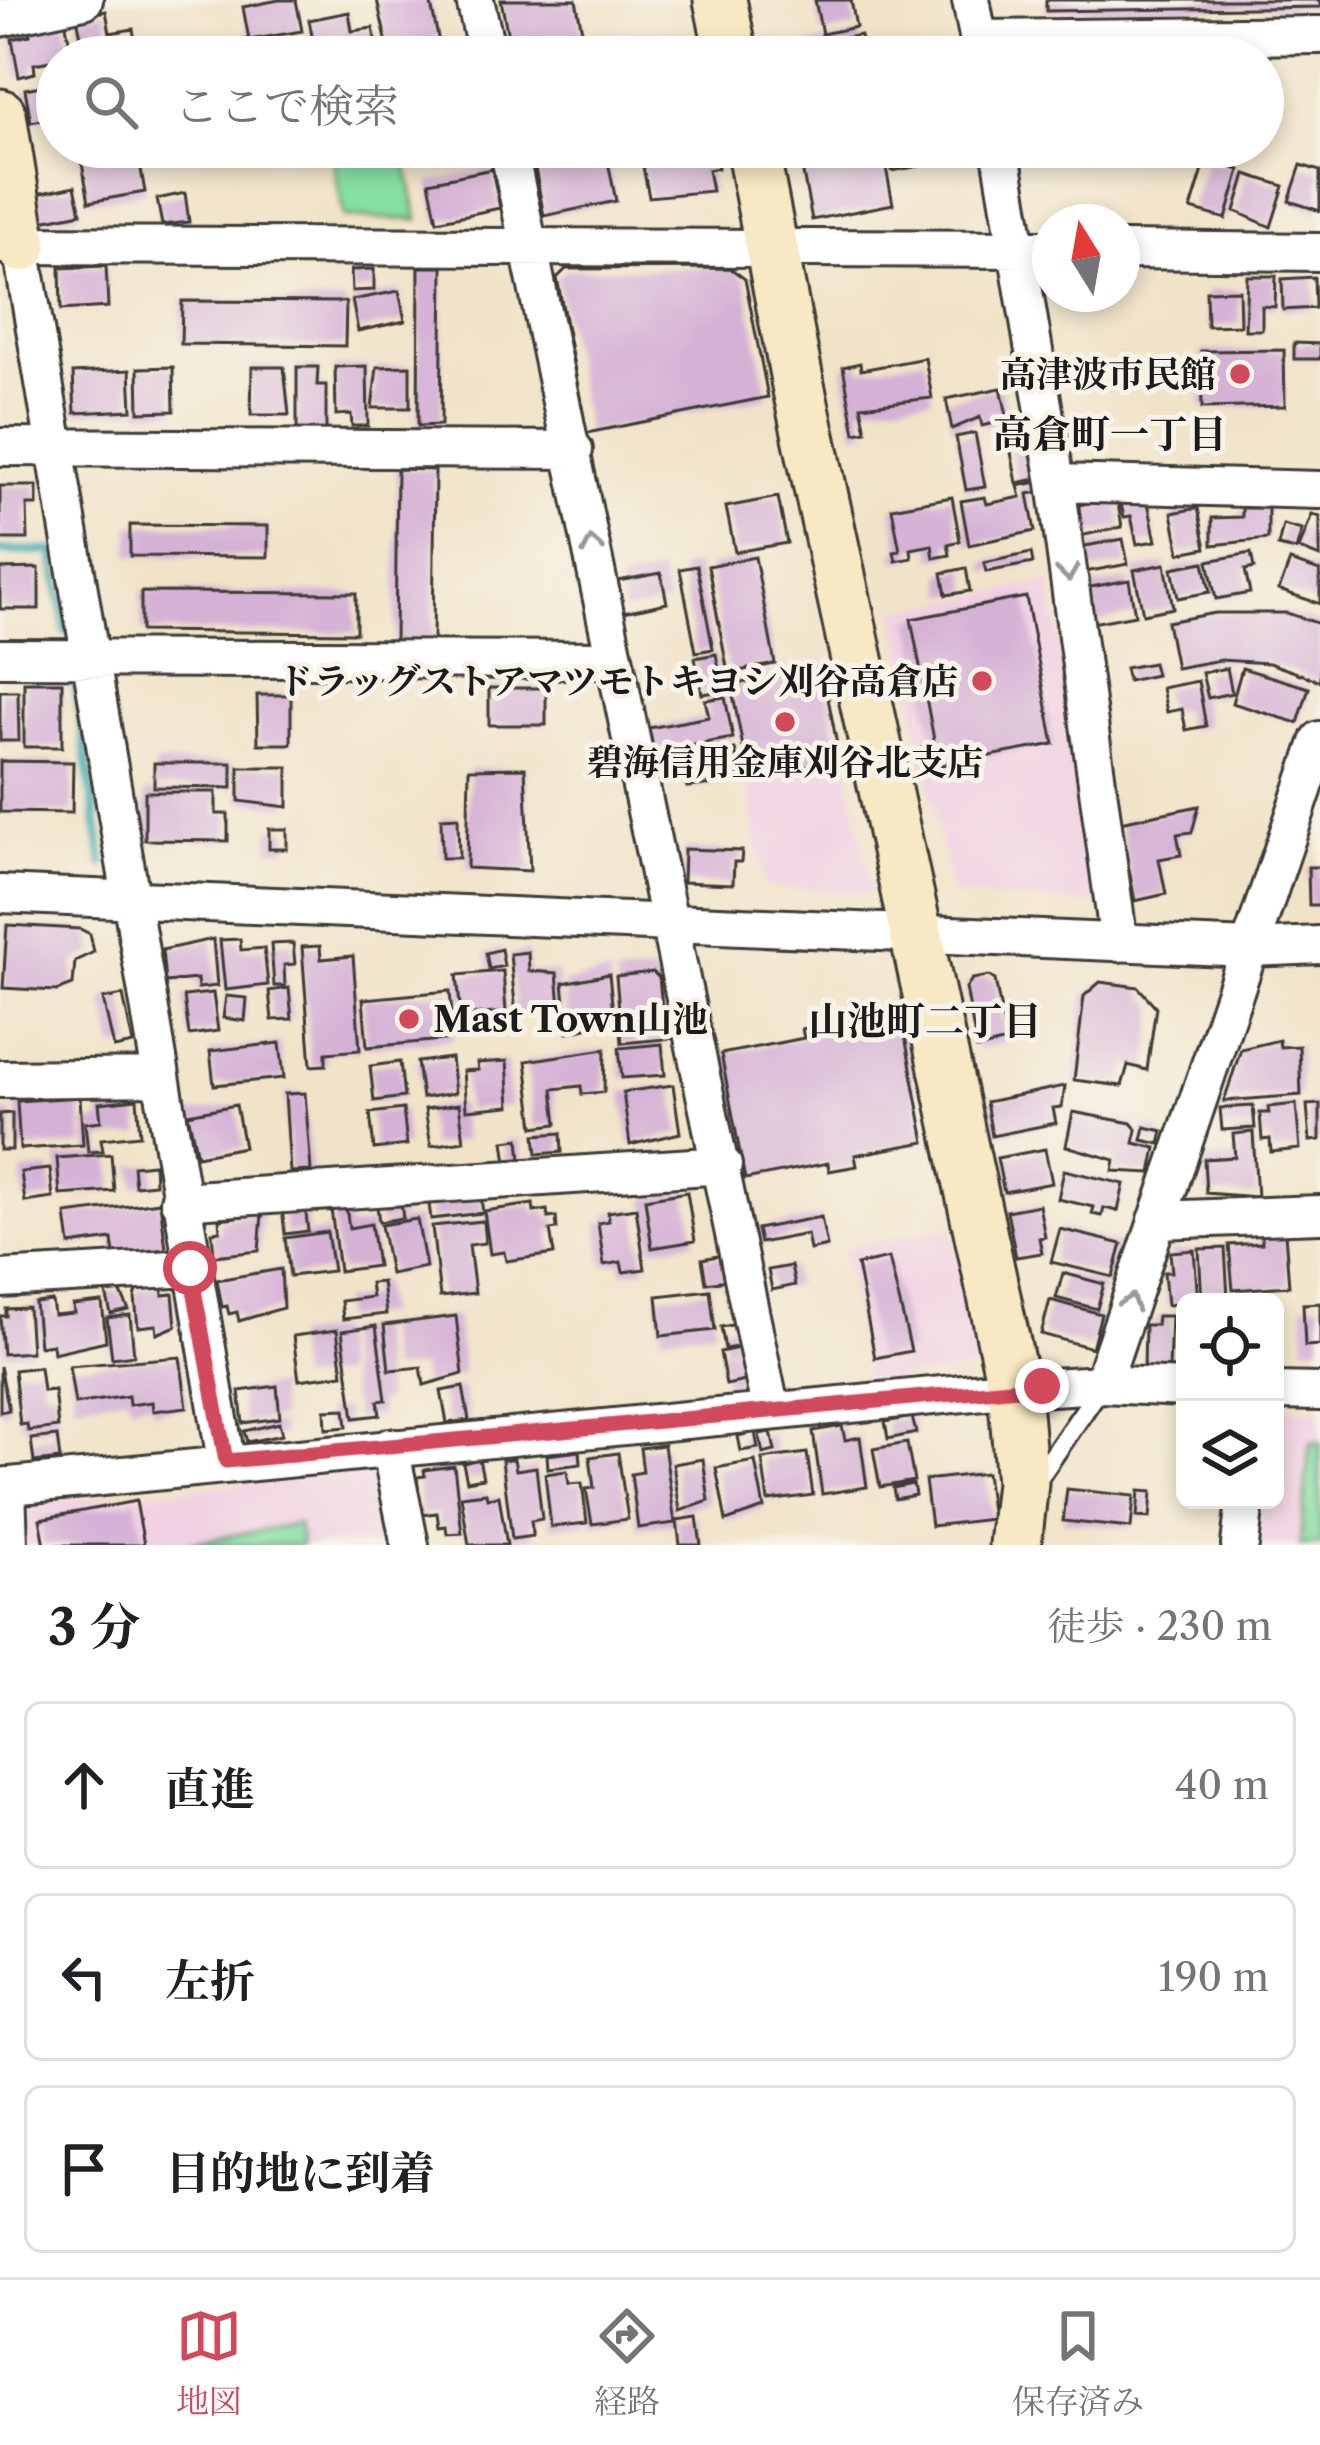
<!DOCTYPE html>
<html lang="ja">
<head>
<meta charset="utf-8">
<style>
	:root { --surface:#fff; --page:#f6f6f6; --text:#202124; --muted:#757577; --line:#e0e0e0; --accent:#d1495b }
	body { margin:0; font-family:"Libre Caslon Text","Noto Serif JP",serif; background:var(--page); color:var(--text) }
	.controls { position:absolute; right:36px; bottom:36px; display:grid; overflow:hidden; border-radius:18px; box-shadow:0 6px 18px #0003 }
	.controls button { width:108px; height:108px; display:grid; place-items:center; padding:0; border:0; border-bottom:3px solid var(--line); background:var(--surface); color:var(--text); font:60px sans-serif }
	.compass { position:absolute; left:1032px; top:204px; width:108px; height:108px; border-radius:50%; background:var(--surface); box-shadow:0 6px 18px #0003; rotate:349deg }
	.stop { position:absolute; width:36px; height:36px; margin:-27px; border:9px solid #d1495b; border-radius:50%; background:#fff }
	.stop.end { background:#d1495b; border-color:#fff; box-shadow:0 3px 12px #0008 }
	.list { margin:0; padding:0; list-style:none }
	h2 { display:flex; justify-content:space-between; align-items:center; height:156px; margin:0; padding:0 48px; font-size:51px }
	h2 small { font-size:39px; font-weight:400; color:var(--muted) }
	.list li { display:grid; grid-template-columns:78px 1fr auto; gap:36px; align-items:center; box-sizing:border-box; height:168px; margin:0 24px 24px; padding:0 24px; border:3px solid var(--line); border-radius:18px }
	.list b { display:block; font-size:45px; white-space:nowrap }
	.list em { font-size:39px; font-style:normal; color:var(--muted) }
	.icon { flex:none; width:66px; height:66px; fill:none; stroke:currentColor; stroke-width:2; stroke-linecap:round; stroke-linejoin:round }
	.map { position:relative; flex:none; width:1320px; height:1545px; overflow:hidden }
	.search { position:absolute; background:var(--surface); box-shadow:0 6px 18px #0003; left:36px; right:36px; top:36px; height:132px; display:flex; align-items:center; gap:30px; box-sizing:border-box; padding:0 42px; border-radius:66px; color:var(--muted); font-size:45px }
	.sheet { height:732px; background:var(--surface) }
	nav { display:flex; justify-content:space-around; align-items:center; box-sizing:border-box; height:168px; border-top:3px solid var(--line); background:var(--surface); font-size:33px; color:var(--muted) }
	nav a { display:grid; justify-items:center; gap:6px }
	nav .on { color:var(--accent) }
	.map>svg:first-child { display:block }
	.built { fill:#f1d0e3 }
	.green { fill:#86dea3; stroke:#517d60; stroke-width:3 }
	.lines { fill:none; stroke-linecap:round; stroke-linejoin:round }
	.stream { stroke:#3cadb5; stroke-width:9 }
	.building { fill:#d5b1d5 }
	.lane-casing { stroke:#3c3a36; stroke-width:24 }
	.street-casing { stroke:#3c3a36; stroke-width:42 }
	.secondary-casing { stroke:#3c3a36; stroke-width:57 }
	.lane { stroke:#fff; stroke-width:18 }
	.street { stroke:#fff; stroke-width:36 }
	.secondary { stroke:#f8e8c3; stroke-width:51 }
	.oneway { stroke:#999 }
	.route { stroke:#d1495b; stroke-width:15 }
	.poi-dot { fill:#d1495b; stroke:#f7f3e8; stroke-width:4.5 }
	.labels { text-anchor:middle; dominant-baseline:central; stroke-width:10; stroke-linejoin:round; paint-order:stroke }
	.poi-label { font-size:36px; font-weight:bold; fill:#1c1c1c; stroke:#f7f3e8; text-anchor:end }
	.neighbourhood-label { font-size:39px; font-weight:bold; fill:#1c1c1c; stroke:#f7f3e8 }
</style>
</head>
<body>
<div class="map">
<svg width="1320" height="1545" viewBox="0 0 1320 1545">
	<rect width="100%" height="100%" fill="#f7f3e8"/>
	<filter id="ink" filterUnits="userSpaceOnUse"><feTurbulence type="fractalNoise" baseFrequency=".00833" numOctaves="2"/><feDisplacementMap in="SourceGraphic" scale="24" xChannelSelector="R" yChannelSelector="G"/><feConvolveMatrix kernelMatrix="1 2 1 2 8 2 1 2 1" color-interpolation-filters="sRGB"/></filter>
	<filter id="wash" filterUnits="userSpaceOnUse"><feTurbulence type="fractalNoise" baseFrequency=".004" numOctaves="4" result="noise"/><feDisplacementMap in="SourceGraphic" scale="48" xChannelSelector="R" yChannelSelector="G"/><feGaussianBlur stdDeviation="2.7" result="paint"/><feColorMatrix in="noise" values="0 0 0 0 0 0 0 0 0 0 0 0 0 0 0 0 0 1.4 0 .05"/><feComposite in="paint" operator="in"/></filter>
	<g filter="url(#wash)">
		<rect width="100%" height="100%" fill="#f1e3c8"/>
		<path class="built" d="M1051,582L1096,903L951,895L895,611Z
			M825,659L873,894L765,887L726,678Z
			M951,1227L978,1358L973,1370L867,1382L842,1248Z
			M1275,1409L1320,1410V1545H1258L1262,1500H1275Z
			M377,1471L393,1545H24L21,1505Z"/>
		<path class="green" d="M331,147H403L418,220L344,217Z
			M1310,1443H1320V1545H1300Z
			M298,1524L301,1545H191L190,1543Z"/>
		<g class="lines">
			<path class="stream" d="M0,551H53L66,632
				M75,685L103,863"/>
		</g>
		<g id="blocks">
			<path class="building" d="M279,0H296L302,31L249,40L243,7Z
				M377,0H430L442,56L390,57Z
				M501,0H576L587,57H512Z
				M815,0H851L856,27L822,34Z
				M1046,0H1320V7L1046,11Z
				M106,11L110,33L133,29L138,57H85L77,17Z
				M349,12L352,31L373,28L378,57H316L309,20Z
				M65,19L72,57L34,64L35,73L19,77L12,39L30,35L29,26Z
				M860,35L864,57H785L783,50Z
				M305,42L307,57H253L252,53Z
				M57,83V117L31,122L25,89Z
				M108,147H137L145,192L89,202L80,152Z
				M531,147H605L616,201L544,216Z
				M639,147H714L718,168L708,170L712,191L649,197Z
				M798,147H882L893,204L812,220Z
				M888,147H956L958,159L892,171Z
				M1206,160L1240,170L1226,219L1191,209Z
				M1301,165L1320,171V211L1289,201Z
				M492,169L500,208L437,221L429,182Z
				M1246,174L1284,186L1271,227L1235,211Z
				M75,186L81,213L42,221L37,194Z
				M185,193L189,222L162,225L157,199Z
				M106,266L108,307L61,310L60,268Z
				M419,267H443L441,425L418,426Z
				M730,268L745,279L768,397L587,433L557,278L566,269Z
				M374,269V290L352,291L351,270Z
				M1247,276H1276L1275,307L1262,306V330H1245Z
				M1314,277L1315,308L1283,310L1282,279Z
				M1239,290L1240,325L1207,326L1206,291Z
				M399,291L405,321L358,331L352,300Z
				M182,301L346,302L345,346L181,344Z
				M1294,343L1320,344V359H1294Z
				M1284,350L1285,406L1202,408L1201,351Z
				M925,358L932,398L861,406L866,431L855,433L843,367L860,363L861,370Z
				M367,366L368,426H352L351,414L336,415L335,367Z
				M410,366V408H372L377,367Z
				M173,367L174,411L139,412L138,368Z
				M252,367H284L289,415H251Z
				M297,367H318L317,385H326V432H297Z
				M130,370L132,410L75,413L73,373Z
				M1001,388L1008,420L982,426L980,417L952,429L946,399Z
				M975,433L985,487L966,490L956,437Z
				M1027,434L1036,479L1017,483L1008,437Z
				M397,469L435,470L433,643H395Z
				M1037,482L1039,492L1028,494L1035,531L969,545L961,501L985,497L987,504L1021,497L1018,486Z
				M0,486H37V505H27L28,539H0Z
				M778,497L787,543L735,552L726,507Z
				M952,497L960,541L948,544L950,555L934,558L932,545L911,549L912,558L896,561L894,552L900,551L892,508Z
				M1117,497L1122,527L1080,536L1074,506Z
				M1147,498L1156,541L1137,544L1131,516L1124,517L1121,504Z
				M1198,508L1206,548L1180,553L1172,513Z
				M1242,508H1268V539L1212,545V518L1242,517Z
				M1312,514L1320,517V557L1299,549Z
				M130,525L268,526V557L130,556Z
				M1283,525L1302,530L1296,550L1278,546Z
				M1123,539L1128,564L1085,572L1080,547Z
				M1031,553L1033,563L986,572L984,563Z
				M1251,553L1254,568L1245,570L1250,593L1216,599L1208,561Z
				M755,557L775,664L728,673L708,566Z
				M1290,561L1320,571V604L1279,590Z
				M1204,562L1210,592L1178,598L1172,568Z
				M1165,564L1173,608L1143,614L1134,570Z
				M697,566L713,649L696,652L680,569Z
				M39,568V609H0V569Z
				M966,568L970,591L946,595L942,573Z
				M661,573L667,603L624,612L618,581Z
				M1129,580L1135,615L1092,623L1085,588Z
				M141,592L356,593V633L141,631Z
				M1026,597L1054,744L926,768L922,748L935,745L911,619Z
				M1215,613H1287L1320,624V681L1269,663L1220,660L1176,668L1167,622Z
				M716,654L723,691L702,694L695,658Z
				M1153,663L1156,675L1128,681L1125,668Z
				M822,667L840,760L749,778L731,685Z
				M1227,668L1232,693L1208,698L1202,673Z
				M1242,668L1309,688L1298,723L1232,703Z
				M1198,681L1206,726L1186,730L1182,709L1167,712L1162,688Z
				M24,682H62V747H24Z
				M489,688H546V725H489Z
				M0,691H18L19,741H0Z
				M257,695H291V744H258Z
				M725,697L733,738L654,752L649,728L709,717L705,700Z
				M735,749L741,781L687,787L685,779L672,782L669,762Z
				M0,761L73,762L72,813L0,812Z
				M154,763H232V788L154,787Z
				M239,767H288V807L239,801Z
				M525,768L530,871L467,868L469,769Z
				M145,792H216V814H228V841L145,840Z
				M1199,806L1192,832L1177,834L1181,855L1159,859L1166,894L1135,901L1120,822Z
				M458,817L459,858H442L441,818Z
				M269,829H287V849H269Z
				M684,849L742,851L741,862H734L733,884L683,882Z
				M1308,867H1320V905H1309Z
				M7,925L80,929L90,934L94,952L75,961L73,985L57,991L3,988Z
				M213,939L217,986L198,988L197,979L165,982L162,950Z
				M240,939L241,950L264,948L268,985L225,990L220,940Z
				M293,943L295,964L284,965L285,986H274L271,944Z
				M320,946L321,959L353,956L360,1050L326,1053V1065L311,1066L302,947Z
				M501,949L504,966L489,969L486,953Z
				M528,952L529,971L557,973L560,1007L516,1015L510,954Z
				M503,971L506,1012L461,1016L457,975Z
				M653,972L659,978L663,1016L674,1015L676,1038L622,1043L616,976Z
				M609,974L614,1022L568,1032L563,983Z
				M989,976L995,980L1007,1042L977,1049L966,988L972,979Z
				M1100,982L1138,987L1156,1007L1147,1070L1128,1065L1122,1086L1074,1080L1084,996Z
				M289,988L292,1019L272,1020L269,991Z
				M450,991L454,1039L367,1047L363,999Z
				M213,993L218,1031L189,1035L184,996Z
				M123,995L133,1044L114,1048L103,999Z
				M226,996L247,998L245,1021L223,1018Z
				M900,1010L925,1142L855,1155L857,1166L829,1171L828,1163L745,1179L721,1054L804,1038L802,1029Z
				M1279,1040L1280,1047L1299,1046L1301,1095L1224,1101L1241,1049Z
				M280,1043L284,1078L214,1085L210,1051Z
				M662,1044L665,1075L622,1078L619,1048Z
				M605,1049L604,1092L582,1094L581,1086L553,1089L557,1124L534,1127L526,1061Z
				M451,1058L455,1093L422,1098L417,1062Z
				M507,1061L510,1106L466,1110L463,1071L478,1070L477,1063Z
				M400,1062L404,1097L374,1101L370,1066Z
				M673,1085L680,1133L630,1145L623,1092Z
				M1065,1086L1062,1107L1053,1108L1056,1123L992,1136L986,1102Z
				M305,1093L311,1171L290,1172L285,1094Z
				M80,1097L83,1145L20,1149L17,1101Z
				M137,1099L140,1135L101,1139L103,1151L88,1152L85,1123L101,1121L99,1103Z
				M459,1104L464,1141L431,1146L425,1109Z
				M1296,1104L1300,1149L1271,1152L1270,1139L1262,1140L1260,1113H1269L1268,1107Z
				M1320,1104V1140L1310,1141L1307,1105Z
				M236,1105L244,1147L197,1156L188,1114Z
				M1253,1106L1255,1128L1222,1130L1220,1108Z
				M403,1109L407,1145L374,1149L370,1113Z
				M1073,1112L1131,1123L1137,1130L1134,1143L1156,1148L1151,1173L1113,1171L1115,1160L1066,1146Z
				M12,1113V1150H0V1114Z
				M1145,1127L1163,1131L1160,1144L1142,1140Z
				M1253,1132L1257,1197L1206,1193L1204,1159L1235,1157L1233,1134Z
				M561,1133L562,1152L537,1154L535,1135Z
				M519,1139L521,1160L507,1163L504,1141Z
				M1045,1149L1052,1183L1004,1192L997,1158Z
				M111,1154L114,1191L60,1195L57,1158Z
				M154,1164L155,1184L135,1186L133,1166Z
				M50,1169L53,1198L25,1202L21,1172Z
				M1064,1170L1124,1184L1118,1211L1104,1208L1102,1216L1092,1214L1094,1207L1058,1199Z
				M687,1192L695,1241L652,1248L645,1199Z
				M481,1198L483,1213L431,1219L429,1204Z
				M160,1202L166,1249L114,1255L112,1239L70,1245L66,1214Z
				M401,1202L403,1218L379,1222L377,1206Z
				M533,1204L534,1212L547,1210L548,1218L556,1217L557,1229L550,1230L554,1254L506,1261L504,1252L490,1254L484,1211Z
				M305,1205L308,1231L285,1234L282,1208Z
				M1039,1205L1045,1237L1039,1238L1042,1253L1016,1257L1007,1211Z
				M346,1207L349,1228L371,1224L377,1266L339,1271L331,1209Z
				M636,1208L645,1269L623,1272L621,1262L604,1265L598,1223L609,1221L608,1212Z
				M262,1214L259,1251L214,1256L212,1232L220,1231L219,1219Z
				M821,1217L827,1246L810,1250L807,1234L760,1243L757,1229Z
				M417,1219L426,1267L390,1274L381,1225Z
				M483,1221L485,1243L469,1245L475,1293L440,1297L432,1226Z
				M1060,1229L1122,1244L1113,1277L1051,1262Z
				M327,1232L333,1271L290,1276L285,1238Z
				M1285,1233L1289,1286L1233,1290L1229,1245L1262,1243V1235Z
				M1225,1248L1228,1298L1202,1300L1199,1249Z
				M1194,1250L1198,1302L1167,1305L1164,1272H1172L1170,1252Z
				M723,1255L727,1280L706,1283L702,1259Z
				M889,1258L911,1351L875,1358L857,1265Z
				M791,1266L795,1285L772,1290L768,1270Z
				M281,1269L283,1308L239,1321L237,1312L229,1314L227,1306L222,1307L217,1280Z
				M1063,1273L1104,1284L1097,1309L1056,1298Z
				M382,1282L386,1314L343,1319L341,1301L372,1297L370,1283Z
				M162,1287L163,1295L173,1294L176,1326L157,1334L156,1325L138,1327L135,1298L137,1290Z
				M710,1290L715,1330L661,1336L657,1296Z
				M120,1291L129,1310L111,1314L106,1293Z
				M1050,1300L1101,1314L1092,1348L1041,1334Z
				M52,1301L54,1315L74,1313L73,1305L102,1302L106,1341L53,1353L52,1344L39,1346L35,1303Z
				M1320,1303V1345L1305,1346L1303,1304Z
				M28,1308L31,1352L3,1354L0,1316H6V1309Z
				M130,1315L134,1355L112,1358L107,1318Z
				M456,1316L463,1374L424,1385L421,1367L389,1370L384,1325Z
				M1157,1316H1171L1169,1370L1144,1369L1145,1325H1156Z
				M737,1324L742,1346L725,1349L721,1327Z
				M376,1326L386,1400L378,1401L380,1415L354,1418L342,1331Z
				M337,1330L343,1374L299,1380L293,1336Z
				M743,1347L750,1380L726,1385L720,1352Z
				M180,1357L187,1407L153,1411L152,1402L129,1405L128,1396L75,1404L69,1366Z
				M0,1366L9,1410L0,1412Z
				M40,1367L43,1391L54,1390L58,1427L28,1431L27,1424L20,1425L14,1370Z
				M277,1386L280,1418L243,1423L239,1391Z
				M463,1387L469,1420L447,1423L441,1391Z
				M345,1409L347,1427L326,1429L325,1410Z
				M912,1417L916,1433L888,1439L885,1422Z
				M279,1423L282,1435L247,1442L244,1431Z
				M842,1426L845,1440L860,1437L867,1487L822,1494L813,1431Z
				M755,1432L758,1448L741,1451L738,1436Z
				M771,1432L775,1451L763,1454L759,1434Z
				M57,1436L60,1459L34,1462L31,1439Z
				M907,1443L914,1481L880,1487L873,1449Z
				M664,1445L675,1523L638,1528L631,1474L643,1472L640,1448Z
				M580,1451L581,1464L548,1468L547,1455Z
				M618,1453L628,1519L592,1524L586,1489L594,1488L590,1457Z
				M807,1453L813,1495L768,1501L762,1459Z
				M479,1459L483,1478L467,1481L463,1463Z
				M514,1459L516,1470L536,1467L542,1519L531,1521L533,1536L512,1539L502,1460Z
				M703,1459L709,1501L680,1511L673,1464Z
				M755,1461L764,1508L726,1521L716,1468Z
				M454,1466L462,1533L447,1534L446,1526L439,1527L437,1513L421,1515L417,1477L425,1476L424,1470Z
				M567,1471L569,1484L582,1483L587,1523L551,1527L545,1474Z
				M986,1473L992,1519L931,1526L925,1480Z
				M913,1484L915,1495L895,1499L893,1488Z
				M1067,1489L1134,1496L1131,1528L1063,1521Z
				M1139,1491L1152,1492L1150,1518L1137,1517Z
				M486,1493L487,1498L499,1496L507,1545H469L461,1496Z
				M136,1501L144,1545H45L40,1519Z
				M697,1517L701,1545H680L677,1520Z"/>
		</g>
	</g>
	<g filter="url(#ink)">
		<use href="#blocks" fill-opacity="0" stroke="#3c3a36" stroke-width="3"/>
		<g class="lines">
			<g class="lane-casing">
				<path id="lane" d="M1041,1474L1102,1385"/>
			</g>
			<g class="street-casing">
				<path id="street" d="M475,0L488,57
					M971,0L982,57
					M0,18L84,0
					M978,39L1320,35
					M508,147L771,1412
					M1000,147L1056,483L1119,943
					M0,245L1050,249
					M21,246L226,1461
					M1122,250L1320,252
					M0,447L574,450
					M1056,483L1320,490
					M0,658L613,660
					M0,894L1250,948L1320,945
					M0,1079L161,1077
					M179,1201L723,1165
					M1157,1220L1320,1214
					M0,1279L191,1268
					M1102,1384L1320,740
					M1275,1391L1320,1392
					M390,1447L410,1545
					M7,1486L9,1545
					M0,1487L984,1391L1102,1384L1185,1388
					M1240,1545L1245,1500"/>
			</g>
			<g class="secondary-casing">
				<path id="secondary" d="M720,0L732,57
					M0,115L21,246
					M752,147L798,385L1014,1389L1022,1483L1015,1545"/>
			</g>
			<use href="#lane" class="lane"/>
			<use href="#street" class="street"/>
			<use href="#secondary" class="secondary"/>
		</g>
		<defs><path id="oneway-chevron" d="M-2-3.5L2.5 0L-2 3.5" fill="none" stroke-width="1.6" stroke-linecap="round" stroke-linejoin="round" transform="scale(3)"/></defs>
		<g class="oneway">
			<use href="#oneway-chevron" transform="translate(592 545) rotate(-101)"/>
			<use href="#oneway-chevron" transform="translate(1068 573) rotate(82)"/>
			<use href="#oneway-chevron" transform="translate(1130 1302) rotate(-71)"/>
		</g>
	</g>
	<g class="lines" filter="url(#ink)">
		<path class="route" d="M190,1268L226,1461L1042,1386"/>
	</g>
	<g class="poi-dot">
		<circle cx="1240" cy="374" r="12"/>
		<circle cx="982" cy="681" r="12"/>
		<circle cx="785" cy="722" r="12"/>
		<circle cx="409" cy="1019" r="12"/>
	</g>
	<g class="labels">
		<g class="poi-label">
			<text x="1216" y="374">高津波市民館</text>
			<text x="958" y="681">ドラッグストアマツモトキヨシ刈谷高倉店</text>
			<text x="785" y="762" text-anchor="middle">碧海信用金庫刈谷北支店</text>
			<text x="433" y="1019" text-anchor="start">Mast Town山池</text>
		</g>
		<g class="neighbourhood-label">
			<text x="1110" y="434">高倉町一丁目</text>
			<text x="925" y="1021">山池町二丁目</text>
		</g>
	</g>
</svg>
<div class="controls">
<button><svg class="icon" aria-label="locate" viewBox="0 0 24 24"><circle cx="12" cy="12" r="6"/><path d="M12 2v4M12 18v4M2 12h4M18 12h4"/></svg></button>
<button><svg class="icon" aria-label="layers" viewBox="0 0 24 24"><path d="M12 4l9 5-9 5-9-5zM3 14l9 5 9-5"/></svg></button>
</div>
<svg class="compass" viewBox="-18 -18 36 36"><path d="M0-13l5 13h-10z" fill="#e53935"/><path d="M0 13l5-13h-10z" fill="#757577"/></svg>
<div class="stop" style="left:190px;top:1268px"></div>
<div class="stop end" style="left:1042px;top:1386px"></div>
<div class="search"><svg class="icon" aria-label="search" viewBox="0 0 24 24"><circle cx="10" cy="10" r="6"/><path d="M15 15l6 6"/></svg>ここで検索</div>
</div>
<section class="sheet">
<h2>3 分<small>徒歩 · 230 m</small></h2>
<ul class="list">
<li><svg class="icon" aria-label="ahead" viewBox="0 0 24 24"><path d="M12 20V5M6 11l6-6 6 6"/></svg><div><b>直進</b></div><em>40 m</em></li>
<li><svg class="icon" aria-label="left" viewBox="0 0 24 24"><path d="M17 20v-9H6M10 6l-5 5 5 5"/></svg><div><b>左折</b></div><em>190 m</em></li>
<li><svg class="icon" aria-label="arrive" viewBox="0 0 24 24"><path d="M6 21V4h12l-3 4 3 4H6"/></svg><div><b>目的地に到着</b></div></li>
</ul>
</section>
<nav>
<a class="on"><svg class="icon" aria-label="map" viewBox="0 0 24 24"><path d="M3 6l6-2 6 2 6-2v14l-6 2-6-2-6 2zM9 4v14M15 6v14"/></svg>地図</a>
<a><svg class="icon" aria-label="directions" viewBox="0 0 24 24"><path d="M12 3l9 9-9 9-9-9zM9 14v-3h6M13 9l2 2-2 2"/></svg>経路</a>
<a><svg class="icon" aria-label="saved" viewBox="0 0 24 24"><path d="M7 4h10v16l-5-4-5 4z"/></svg>保存済み</a>
</nav>
</body>
</html>
